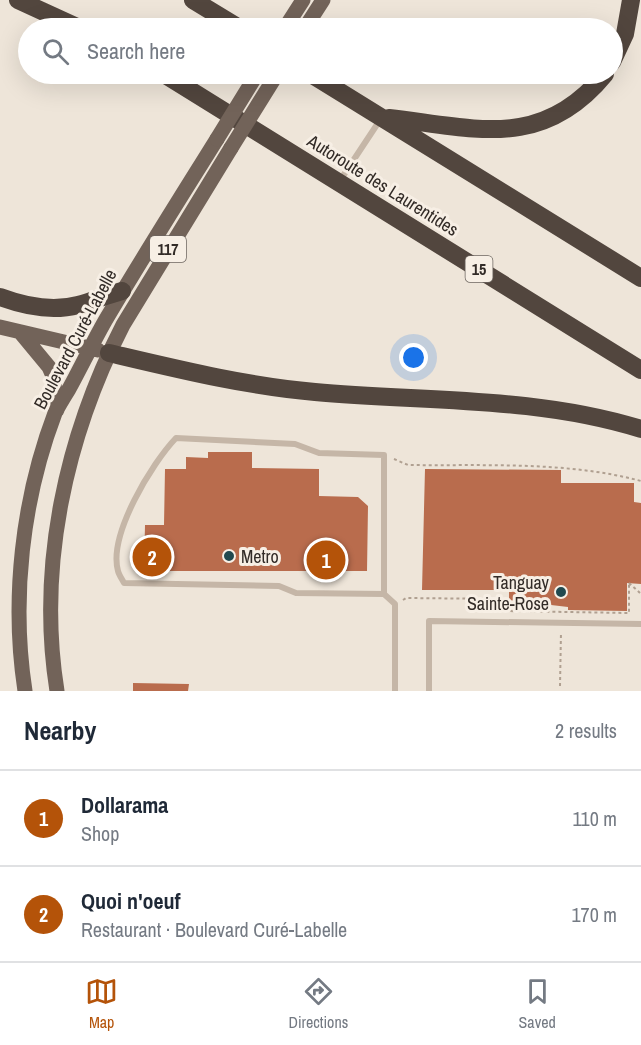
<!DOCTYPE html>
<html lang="en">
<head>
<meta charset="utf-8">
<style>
	:root { --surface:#fff; --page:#f2f2f3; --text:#1f2937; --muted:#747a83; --line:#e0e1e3; --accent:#b45309 }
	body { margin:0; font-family:"Archivo Narrow",sans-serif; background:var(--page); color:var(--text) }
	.you { position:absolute; left:414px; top:358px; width:21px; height:21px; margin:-15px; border:4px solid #fff; border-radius:50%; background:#1a73e8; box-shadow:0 0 0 9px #1a73e833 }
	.badge { display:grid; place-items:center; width:39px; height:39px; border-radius:50%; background:var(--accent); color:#fff; font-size:20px; font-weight:700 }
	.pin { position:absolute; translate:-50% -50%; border:3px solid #fff; box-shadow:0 2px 6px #0006 }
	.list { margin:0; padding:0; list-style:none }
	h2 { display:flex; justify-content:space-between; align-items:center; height:78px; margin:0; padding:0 24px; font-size:26px }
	h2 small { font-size:20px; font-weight:400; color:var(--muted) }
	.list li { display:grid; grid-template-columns:39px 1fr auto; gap:18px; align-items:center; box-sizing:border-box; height:96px; padding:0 24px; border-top:2px solid var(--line) }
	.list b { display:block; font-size:22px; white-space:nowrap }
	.list p { margin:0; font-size:20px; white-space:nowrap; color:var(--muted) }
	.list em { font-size:20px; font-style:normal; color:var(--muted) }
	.icon { flex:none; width:33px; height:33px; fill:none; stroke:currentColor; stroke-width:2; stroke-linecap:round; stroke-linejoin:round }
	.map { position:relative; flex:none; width:641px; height:691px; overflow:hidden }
	.search { position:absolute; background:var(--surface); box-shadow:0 6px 24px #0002; left:18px; right:18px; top:18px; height:66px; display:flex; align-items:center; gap:15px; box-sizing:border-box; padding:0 21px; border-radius:33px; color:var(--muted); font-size:22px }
	.sheet { height:270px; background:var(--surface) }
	nav { display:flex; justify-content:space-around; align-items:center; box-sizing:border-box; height:84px; border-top:2px solid var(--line); background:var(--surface); font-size:16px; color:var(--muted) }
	nav a { display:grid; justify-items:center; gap:3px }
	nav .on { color:var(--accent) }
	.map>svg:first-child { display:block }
	.building { fill:#b96c4d }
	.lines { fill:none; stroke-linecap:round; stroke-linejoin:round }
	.path { stroke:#b0a091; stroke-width:2; stroke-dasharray:3 3; stroke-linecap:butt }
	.lane { stroke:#c5b6a7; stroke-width:6 }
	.primary { stroke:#726359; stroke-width:15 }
	.highway { stroke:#52463e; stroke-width:18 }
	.primary-bridge { stroke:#726359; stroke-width:15 }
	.poi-dot { fill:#21494f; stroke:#f7efe5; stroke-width:2 }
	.labels { text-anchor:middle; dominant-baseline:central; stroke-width:6; stroke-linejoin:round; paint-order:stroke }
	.shield { fill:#f7efe5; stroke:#6d6660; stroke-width:1.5 }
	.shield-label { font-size:16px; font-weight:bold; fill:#322b27 }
	.street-label { font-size:18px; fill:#322b27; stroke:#f7efe5 }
	.poi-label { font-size:18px; fill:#322b27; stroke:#f7efe5; text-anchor:start }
</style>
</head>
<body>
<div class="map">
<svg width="641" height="691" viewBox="0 0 641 691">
	<rect width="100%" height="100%" fill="#eee5d9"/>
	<path class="building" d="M208,452H252V468L319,469V496L358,497L368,506L367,571H144L145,525H164L165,469H186V457L208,458Z
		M425,469L561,470V483H634V502L641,503V584L627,583V611L568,610V607L509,600V590H422Z
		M133,683L189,684L188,691H133Z"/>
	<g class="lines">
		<path class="path" d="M394,459L408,465C486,466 566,461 641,481
			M629,583L640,593
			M403,600L406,598L504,599V611L629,613V583
			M560,686L561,632"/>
		<path class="lane" d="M339,182L380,120
			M384,594V455L319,453L295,444L176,438C152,463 108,535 118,571C119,575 122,579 124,583L279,586L296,593L384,594L395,604V691
			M429,691V621L641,624"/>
		<path class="primary" d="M285,28L303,0
			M305,28L323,0
			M0,327L98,350
			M20,332L49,367L53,376L57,410
			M25,691C11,600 22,500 55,413C59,405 64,397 69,389C81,367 92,344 105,321C141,260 179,200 217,139
			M57,691C37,566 66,436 123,325L231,148"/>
		<path class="highway" d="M18,0L79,28
			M193,0L239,28
			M612,62L625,34L631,0
			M164,74L641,370
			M311,74L641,278
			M389,118C475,128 542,151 605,74
			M0,297C24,306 52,312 78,305C93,301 107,295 122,291
			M109,353C177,369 246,386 315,392C425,402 535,396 641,429"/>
		<path class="primary-bridge" d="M217,139L257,74
			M231,148L277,74"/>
	</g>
	<g class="poi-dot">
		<circle cx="229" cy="556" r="6"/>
		<circle cx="561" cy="592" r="6"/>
	</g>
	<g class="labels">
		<g class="shield">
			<rect x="150" y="236" width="36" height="26" rx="4.5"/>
			<rect x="465.5" y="256" width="27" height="26" rx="4.5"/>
		</g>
		<g class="shield-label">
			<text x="168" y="249">117</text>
			<text x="479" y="269">15</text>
		</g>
		<g class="street-label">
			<text transform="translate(383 185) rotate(32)">Autoroute des Laurentides</text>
			<text transform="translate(75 339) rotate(-62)">Boulevard Curé-Labelle</text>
		</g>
		<g class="poi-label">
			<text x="241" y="556">Metro</text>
			<text x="549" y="582" text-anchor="end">Tanguay<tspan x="549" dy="21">Sainte-Rose</tspan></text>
		</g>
	</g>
</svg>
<div class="you"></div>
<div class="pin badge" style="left:326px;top:560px">1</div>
<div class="pin badge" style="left:152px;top:557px">2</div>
<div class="search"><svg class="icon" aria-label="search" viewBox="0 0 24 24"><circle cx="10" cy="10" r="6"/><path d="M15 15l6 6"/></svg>Search here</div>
</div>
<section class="sheet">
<h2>Nearby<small>2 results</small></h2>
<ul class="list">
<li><span class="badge">1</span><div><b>Dollarama</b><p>Shop</p></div><em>110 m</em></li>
<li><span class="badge">2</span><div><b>Quoi n'oeuf</b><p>Restaurant · Boulevard Curé-Labelle</p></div><em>170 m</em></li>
</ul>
</section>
<nav>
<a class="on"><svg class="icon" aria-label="map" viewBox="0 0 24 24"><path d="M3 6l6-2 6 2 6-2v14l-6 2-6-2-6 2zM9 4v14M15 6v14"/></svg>Map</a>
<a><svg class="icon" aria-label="directions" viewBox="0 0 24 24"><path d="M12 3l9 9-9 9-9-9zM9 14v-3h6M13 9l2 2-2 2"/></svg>Directions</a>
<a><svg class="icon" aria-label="saved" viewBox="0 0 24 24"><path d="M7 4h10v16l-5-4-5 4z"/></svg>Saved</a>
</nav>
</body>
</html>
